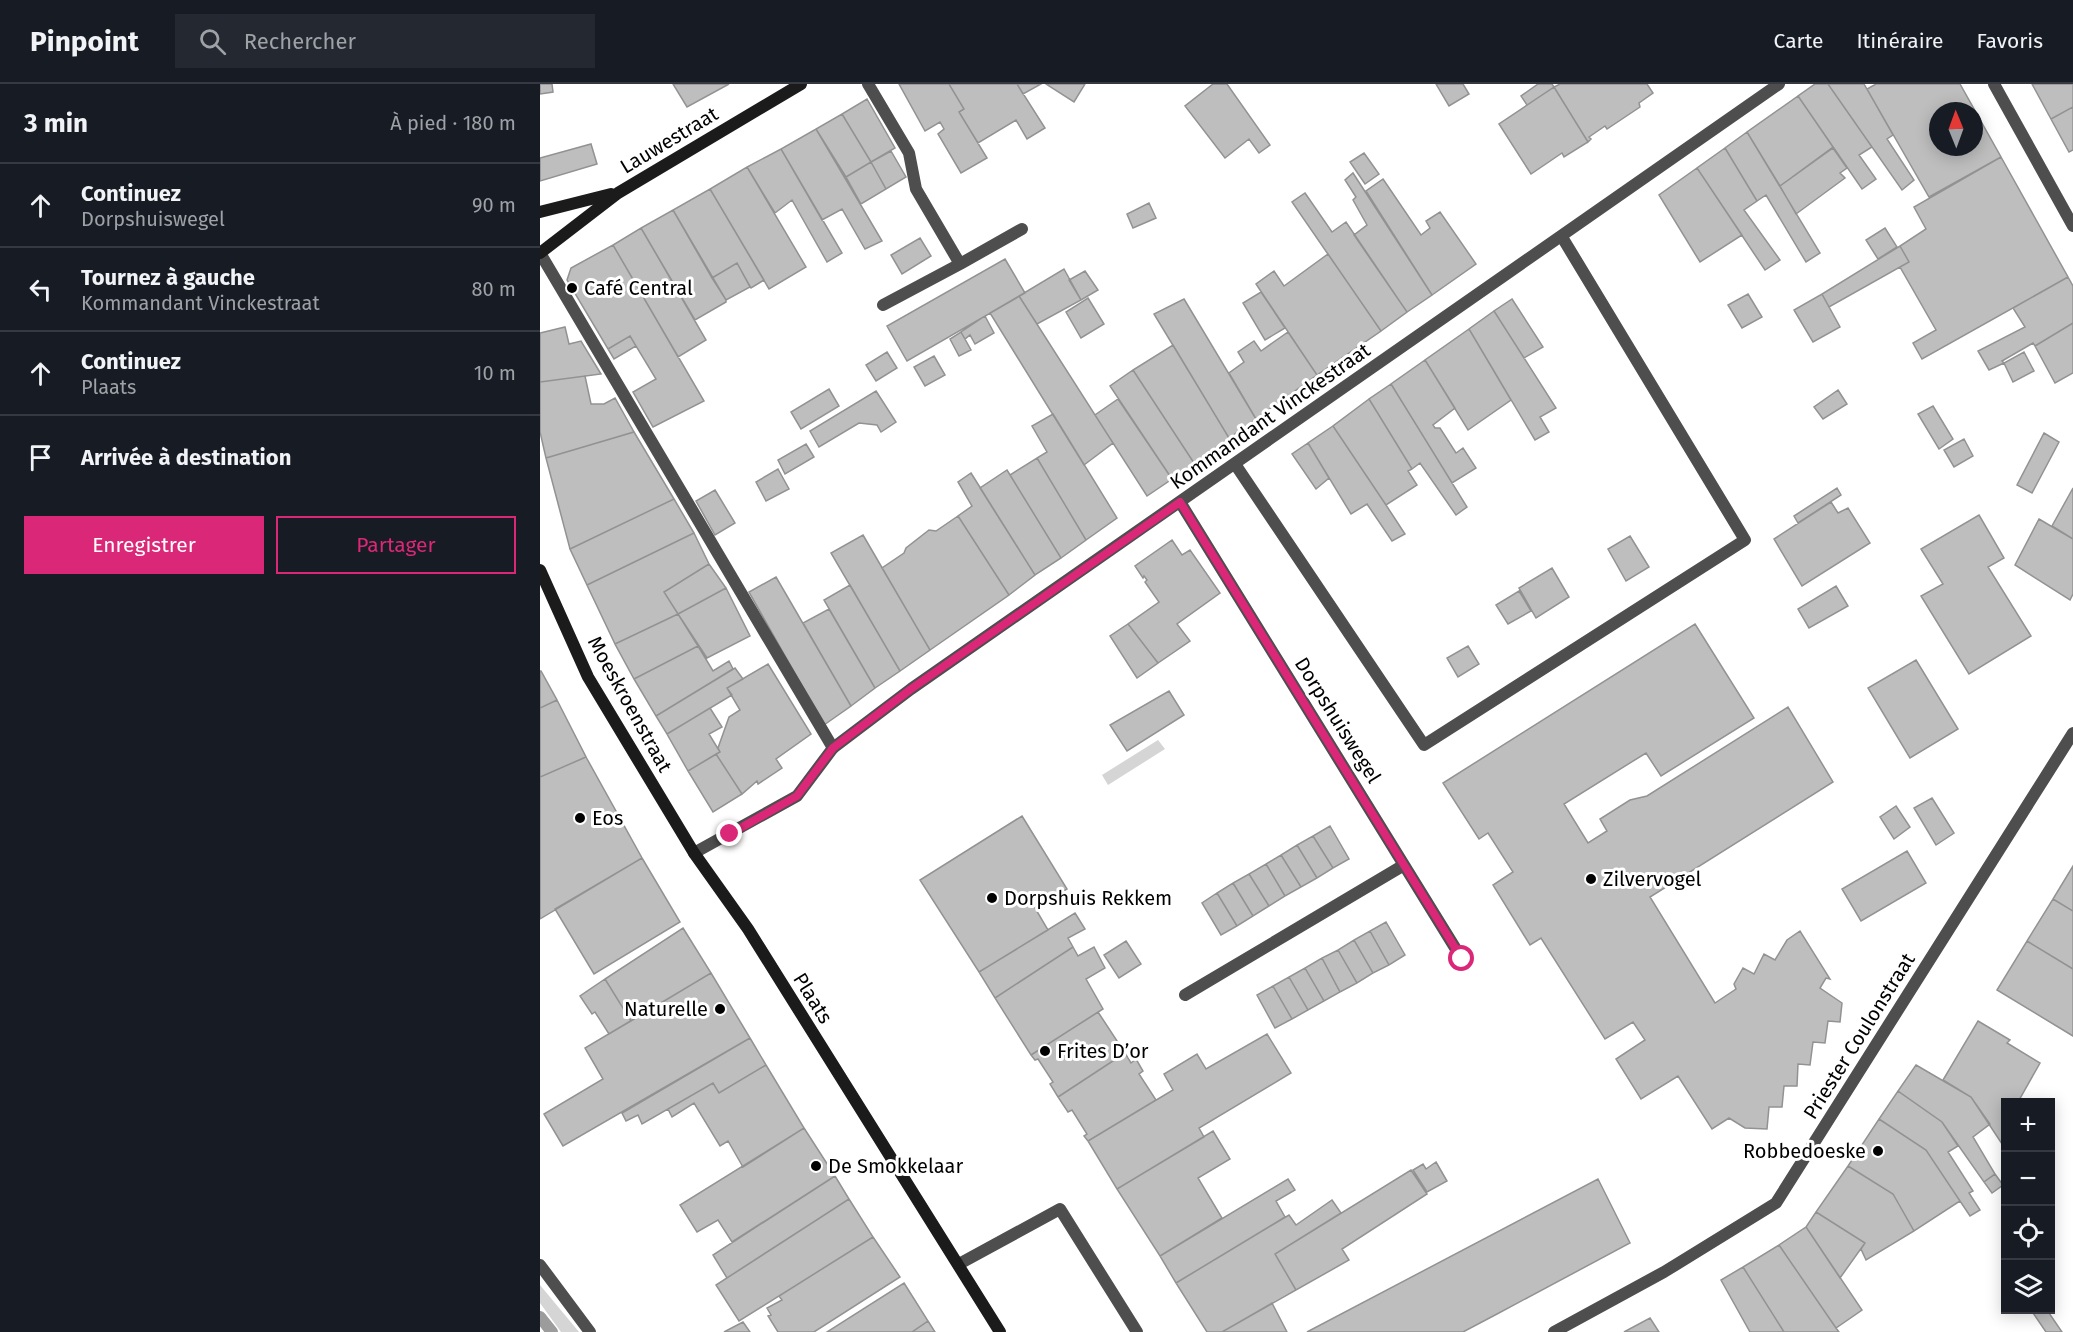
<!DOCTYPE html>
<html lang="fr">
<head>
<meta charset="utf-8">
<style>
	:root { --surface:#171b24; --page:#242831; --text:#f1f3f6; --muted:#9ea1a6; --line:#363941; --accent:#db2777 }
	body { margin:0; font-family:"Fira Sans",sans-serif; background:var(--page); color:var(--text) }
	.controls { position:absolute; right:18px; bottom:18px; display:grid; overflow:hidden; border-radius:0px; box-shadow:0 3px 15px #0003 }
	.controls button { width:54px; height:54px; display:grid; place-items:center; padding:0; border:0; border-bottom:2px solid var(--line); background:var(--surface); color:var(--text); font:30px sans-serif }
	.compass { position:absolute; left:1389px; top:18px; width:54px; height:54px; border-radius:50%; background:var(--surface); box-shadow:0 3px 15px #0003; rotate:359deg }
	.stop { position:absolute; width:18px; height:18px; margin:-14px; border:4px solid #db2777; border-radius:50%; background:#fff }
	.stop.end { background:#db2777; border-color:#fff; box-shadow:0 2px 6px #0008 }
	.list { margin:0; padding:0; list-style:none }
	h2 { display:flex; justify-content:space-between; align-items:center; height:78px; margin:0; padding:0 24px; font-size:26px }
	h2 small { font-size:20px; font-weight:400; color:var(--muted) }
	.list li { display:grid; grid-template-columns:39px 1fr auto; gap:18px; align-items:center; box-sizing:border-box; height:84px; padding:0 24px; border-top:2px solid var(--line) }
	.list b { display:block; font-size:22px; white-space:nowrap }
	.list p { margin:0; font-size:20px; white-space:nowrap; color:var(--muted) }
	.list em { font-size:20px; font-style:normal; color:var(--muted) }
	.actions { display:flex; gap:12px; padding:18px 24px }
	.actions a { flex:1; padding:14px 0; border:2px solid var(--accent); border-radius:0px; text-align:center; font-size:21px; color:var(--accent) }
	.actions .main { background:var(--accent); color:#fff }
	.icon { flex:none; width:33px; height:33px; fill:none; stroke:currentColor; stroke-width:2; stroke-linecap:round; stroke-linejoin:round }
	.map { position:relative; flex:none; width:1533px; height:1248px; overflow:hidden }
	header { display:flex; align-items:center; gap:36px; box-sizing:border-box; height:84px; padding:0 30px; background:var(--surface); border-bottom:2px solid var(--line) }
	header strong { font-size:28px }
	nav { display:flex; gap:33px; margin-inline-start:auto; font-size:21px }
	.search { width:420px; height:54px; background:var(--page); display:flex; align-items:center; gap:15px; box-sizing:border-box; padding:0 21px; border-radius:0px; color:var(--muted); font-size:22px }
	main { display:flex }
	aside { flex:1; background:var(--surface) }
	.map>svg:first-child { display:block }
	.green { fill:#d5d5d5 }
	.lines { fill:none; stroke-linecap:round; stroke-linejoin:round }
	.stream { stroke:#9c9c9c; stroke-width:12 }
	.building { fill:#bebebe; stroke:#929292; stroke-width:1.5; fill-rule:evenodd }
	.lane { stroke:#4e4e4e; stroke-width:12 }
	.street { stroke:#4e4e4e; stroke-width:12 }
	.secondary { stroke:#1b1b1b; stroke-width:12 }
	.route { stroke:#db2777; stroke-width:8 }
	.poi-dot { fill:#000; stroke:#fff; stroke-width:2 }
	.labels { text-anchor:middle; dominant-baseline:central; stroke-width:6; stroke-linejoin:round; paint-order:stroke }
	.street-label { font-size:20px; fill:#000; stroke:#fff }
	.poi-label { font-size:20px; fill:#000; stroke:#fff; text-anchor:start }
</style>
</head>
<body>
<header>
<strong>Pinpoint</strong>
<div class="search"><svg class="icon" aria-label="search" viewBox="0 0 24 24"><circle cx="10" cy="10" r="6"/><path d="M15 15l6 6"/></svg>Rechercher</div>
<nav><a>Carte</a><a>Itinéraire</a><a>Favoris</a></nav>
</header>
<main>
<aside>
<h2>3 min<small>À pied · 180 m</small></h2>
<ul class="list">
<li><svg class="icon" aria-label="ahead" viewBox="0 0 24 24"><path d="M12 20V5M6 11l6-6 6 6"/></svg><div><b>Continuez</b><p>Dorpshuiswegel</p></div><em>90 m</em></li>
<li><svg class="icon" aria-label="left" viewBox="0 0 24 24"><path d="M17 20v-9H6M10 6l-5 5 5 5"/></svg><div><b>Tournez à gauche</b><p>Kommandant Vinckestraat</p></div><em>80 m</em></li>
<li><svg class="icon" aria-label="ahead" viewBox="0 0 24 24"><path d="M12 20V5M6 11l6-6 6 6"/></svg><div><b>Continuez</b><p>Plaats</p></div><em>10 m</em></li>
<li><svg class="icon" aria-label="arrive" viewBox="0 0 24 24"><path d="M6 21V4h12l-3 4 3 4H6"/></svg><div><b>Arrivée à destination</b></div></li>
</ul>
<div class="actions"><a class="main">Enregistrer</a><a>Partager</a></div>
</aside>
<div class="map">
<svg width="1533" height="1248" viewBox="0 0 1533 1248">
	<rect width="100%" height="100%" fill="#fff"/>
	<path class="green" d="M618,656L625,665L568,701L562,691Z
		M0,1201L39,1248H21L0,1219Z"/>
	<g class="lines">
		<path class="stream" d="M0,1233L12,1248"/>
	</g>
	<path class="building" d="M0,0H12L13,8L0,10Z
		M133,0H189L147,23Z
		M359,0H409L424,25L419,28L447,74L421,89L398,50L404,45L400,38L385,47Z
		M409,0H477L505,44L487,55L476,36L438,59L419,28L424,25Z
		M477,0H501L483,10Z
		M506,0H545L534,18Z
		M673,0H687L730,61L719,69L709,55L685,74L645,22Z
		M896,0H923L929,10L909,22Z
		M998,0H1012L1014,3L987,21L981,12Z
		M1020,0H1107L1113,9L1099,19L1100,23L1067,45L1065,42L1049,53L1051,55L1048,58L1014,3Z
		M1275,0H1288L1332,63L1319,71L1336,95L1322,105L1258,12Z
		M1288,0H1324L1353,51L1347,55L1374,96L1362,106Z
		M1336,0H1420L1461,73L1389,113L1327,5ZM1398,27H1434V63H1398Z
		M1492,0H1533V23L1511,35Z
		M1014,3L1048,58L1024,73L1022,69L991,90L959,40Z
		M1258,12L1293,63L1240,102L1207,48Z
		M327,15L355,64L331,78L302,30Z
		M1533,23V66L1529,68L1511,35Z
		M302,30L331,78L306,93L276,45Z
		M276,45L342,157L325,165L302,125L282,136L241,65Z
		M1207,48L1280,169L1266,178L1226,111L1217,117L1185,64Z
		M51,60L57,80L0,97V74Z
		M1185,64L1217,117L1204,126L1240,176L1225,186L1157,84Z
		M1293,64L1307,84L1300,89L1305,94L1256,130L1240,102Z
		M241,65L302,169L287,178L252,116L235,129L207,83Z
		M351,67L366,93L346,105L331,78Z
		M824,69L839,90L825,100L810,78Z
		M1461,73L1528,193L1382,275L1373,259L1396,246L1360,183L1369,178L1360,162L1386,145L1374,123Z
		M331,78L346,105L321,120L306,93Z
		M207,83L266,183L229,205L170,105Z
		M1157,84L1202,151L1160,178L1119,111Z
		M813,89L892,211L867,228L814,151L827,141L813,116L816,113L805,96Z
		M843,95L881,151L890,144L886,137L900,128L936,180L892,211L826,107Z
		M170,105L224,196L211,204L197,179L172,194L133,126Z
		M765,109L792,148L806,138L867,228L841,247L752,118Z
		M609,119L616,134L593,144L587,130Z
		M133,126L186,216V218L155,236L101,144Z
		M101,144L166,256L138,273L73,161Z
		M1345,144L1357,163L1338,175L1326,156Z
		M380,154L391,172L362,190L351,171Z
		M73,161L164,317L113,343L93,308L116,295L90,252L68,265L27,196L31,184Z
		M1360,162L1369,178L1289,223L1282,210Z
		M788,170L841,247L777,291L716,200L734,187L744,202Z
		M465,175L485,209L367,277L347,242Z
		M197,179L210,203L186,216L172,194Z
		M524,185L541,216L497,240L479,212Z
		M545,187L558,206L541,216L529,196Z
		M1528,193L1533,202V239L1495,262L1493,259L1462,277L1464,279L1449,286L1438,267L1485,243L1473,224Z
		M721,208L745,244L725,256L703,219Z
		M1208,210L1222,233L1202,244L1188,221Z
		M1282,210L1300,243L1273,258L1254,226Z
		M479,212L573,359L544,381L450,229Z
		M548,214L564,240L541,254L526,228Z
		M644,215L716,335L689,354L614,230Z
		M972,215L1003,263L984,274L954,227Z
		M954,227L1016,324L1000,333L1009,348L995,356L929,245Z
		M445,232L454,249L435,260L430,251L425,255L421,248Z
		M1533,239V289L1515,299L1495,262Z
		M25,243L29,260L41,257L61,290L0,298V249Z
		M929,245L971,316L928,346L885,276Z
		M421,248L431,266L419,272L410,255Z
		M748,248L777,291L716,335L689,289L704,278L698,268L714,257L721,267Z
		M90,252L96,262L74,275L68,265Z
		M633,261L689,354L654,379L593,286Z
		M347,268L357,284L336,297L326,281Z
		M1484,268L1494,287L1473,298L1464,279Z
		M394,272L405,291L385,302L374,283Z
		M885,276L915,324L893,341L895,344H900L916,369L923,364L936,384L912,399L851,300Z
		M593,286L654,379L632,395L570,302Z
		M45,292L51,320H64L75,314L94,348L6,374L0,348V298Z
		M851,300L927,423L916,431L880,379L872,385L829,315Z
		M289,305L299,322L261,345L251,328Z
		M1298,306L1307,320L1283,335L1274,323Z
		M336,307L356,338L341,348L337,341L319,339L279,363L270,347Z
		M578,315L632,395L607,412L555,331Z
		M829,315L872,385L868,387L877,401L846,421L793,342Z
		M1393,322L1413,355L1399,365L1378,330Z
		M513,330L577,434L546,456L497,374L507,368L492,342Z
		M793,342L846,421L865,450L852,457L827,420L811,430L768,359Z
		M94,348L134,415L30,465L6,374Z
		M1504,349L1519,358L1492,409L1477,401Z
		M1424,355L1433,372L1414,383L1404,366Z
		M768,359L789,394L776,405L752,370Z
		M266,360L274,373L245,390L238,376Z
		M497,374L546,456L521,474L470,391Z
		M238,385L249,405L226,417L216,398Z
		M467,386L521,474L495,491L440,404Z
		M431,389L495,491L469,511L418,432L432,422L418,398Z
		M1297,404L1301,411L1258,439L1254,432Z
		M1533,404V455L1512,442Z
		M175,406L195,439L175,451L156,417Z
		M134,415L154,449L47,501L30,465Z
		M1291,418L1298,429L1308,424L1330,459L1262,502L1234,455Z
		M1439,431L1464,474L1448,483L1491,552L1429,590L1381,512L1403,500L1381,465Z
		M418,432L469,511L390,566L342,484L364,469L366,464L389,446L396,447Z
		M1499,435L1533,455V510L1530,516L1475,481Z
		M154,449L169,480L124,508L138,530L75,560L47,501Z
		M323,451L390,566L360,587L291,469Z
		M1090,452L1109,483L1086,497L1068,465Z
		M632,456L642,471L650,466L680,509L637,540L650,557L618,579L588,540L619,518L605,498L607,496L604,492L603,494L595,482Z
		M169,480L186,504L138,530L124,508Z
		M1012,484L1029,513L996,534L979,504Z
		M236,493L311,622L284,641L209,508Z
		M310,501L360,587L335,604L284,516Z
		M1296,502L1308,522L1269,544L1258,525Z
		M186,504L210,552L167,574L138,530Z
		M979,507L991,527L968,540L956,521Z
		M289,525L335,604L311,622L263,539Z
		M138,530L158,562L94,595L75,560Z
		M588,540L618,579L597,594L570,552Z
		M1155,540L1214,634L1121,692L1106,669L1024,720L1048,759L1067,747L1060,735L1090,716L1107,712L1248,623L1293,698L1110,813L1175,919L1196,905L1194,900L1203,884L1214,890L1224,870L1235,876L1247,856L1260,847L1290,895L1286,894L1280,904L1302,919L1300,938L1288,937L1285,959L1273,958L1270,981L1258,980L1257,1002H1244L1242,1023H1229L1227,1045L1205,1044L1189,1034L1172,1045L1138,992L1101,1015L1076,975L1105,956L1093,938L1065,955L1001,854L990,861L953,801L973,788L948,749L939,755L903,699Z
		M158,562L173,587L189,577L193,585L116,632L94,595Z
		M928,562L939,580L918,593L907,574Z
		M1376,576L1418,645L1370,674L1328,604Z
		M228,580L271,650L236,675L242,684L218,700L217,697L202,710L176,670L180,668L178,664L189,633L200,626L187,604Z
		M195,584L203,595L187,604L192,611L127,650L116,632Z
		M0,587H1L17,616L0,624Z
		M629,607L644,631L587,667L570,641Z
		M17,616L46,673L0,693V624Z
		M170,624L182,643L169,650L180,668L148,687L127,650Z
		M176,670L202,710L173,728L148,687Z
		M46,673L102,774L0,835V693Z
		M1392,714L1414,749L1396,761L1374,724Z
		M1356,722L1370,743L1354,755L1340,733Z
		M482,732L527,805L495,824L508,846L439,888L380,796Z
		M790,742L809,775L793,784L773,752Z
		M773,752L793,784L777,794L757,761Z
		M757,761L777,794L761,803L741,771Z
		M1367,767L1386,799L1321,837L1302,805Z
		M741,771L761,803L745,812L726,780Z
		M102,774L140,838L54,890L15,825Z
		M726,780L745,812L729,822L709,790Z
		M1533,782V827L1513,815Z
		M709,790L729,822L713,832L693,799Z
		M693,799L713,832L697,842L677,809Z
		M677,809L697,842L681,851L662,819Z
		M1513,815L1533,827V885L1487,857Z
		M535,829L545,845L528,854L533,863L455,914L439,888Z
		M846,838L865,871L849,881L830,847Z
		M143,844L171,889L91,937L65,895Z
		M830,847L849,881L833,889L814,856Z
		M814,856L833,889L817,899L798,866Z
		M586,857L601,880L579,894L564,871Z
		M1487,857L1533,885V952L1457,906Z
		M533,863L538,872L554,863L565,884L546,895L563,925L491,971L455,914Z
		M798,866L817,899L800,908L782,874Z
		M782,874L800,908L784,917L765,884Z
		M765,884L784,917L768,926L749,893Z
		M171,889L210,954L23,1062L4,1030L63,995L45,964Z
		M749,893L768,926L752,935L733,902Z
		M65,895L91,937L69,950L55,928L52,930L40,912Z
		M733,902L752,935L735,944L717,911Z
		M558,928L585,969L518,1013L510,1000L513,998L498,975L495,976L491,971Z
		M1438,937L1470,956L1467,959L1500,979L1478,1018H1466L1464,1063L1431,1013L1403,996Z
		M727,950L751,989L659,1044L664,1053L577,1105L548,1057L633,1006L624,990L657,970L666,985Z
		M210,954L226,981L179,1009L173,999L102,1040L98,1031L86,1037L82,1029Z
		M585,969L591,979L596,975L603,987L599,990L616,1016L548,1057L544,1052L547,1050L532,1026L528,1028L518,1013Z
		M226,981L264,1044L203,1083L188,1057L180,1062L154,1019L132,1033L128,1025L173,999L179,1009Z
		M1376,981L1431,1013L1450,1040L1433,1053L1455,1090L1444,1098L1402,1038L1358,1007Z
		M1358,1007L1402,1038L1418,1062L1408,1068L1433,1107L1429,1109L1440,1126L1430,1132L1386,1066L1339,1035Z
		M1339,1035L1386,1066L1420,1117L1374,1147L1353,1110L1308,1082Z
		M264,1044L295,1092L192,1158L178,1136L157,1148L140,1121Z
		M673,1047L690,1075L658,1094L682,1134L620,1172L577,1105Z
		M896,1078L907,1097L887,1108L873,1086L883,1080L886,1085Z
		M1308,1082L1353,1110L1374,1147L1326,1176L1321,1165L1325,1159L1276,1128Z
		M871,1086L887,1110L802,1165L809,1176L756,1206L735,1170Z
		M1455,1090L1463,1101L1452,1109L1444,1098Z
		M295,1092L309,1115L187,1194L173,1171Z
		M748,1095L755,1106L736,1117L745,1133L636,1199L620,1172Z
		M1058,1095L1090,1159L957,1230L923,1248H767Z
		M309,1115L333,1153L199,1237L176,1201Z
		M792,1116L801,1129L735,1170L756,1206L682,1248H667L636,1199L749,1131L756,1141Z
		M1276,1128L1325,1159L1300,1194L1266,1143Z
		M1266,1143L1322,1226L1296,1244L1239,1161Z
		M333,1153L360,1193L274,1248H238L228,1232L231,1231L227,1224L242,1216L239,1212Z
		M1239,1161L1296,1244L1299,1248H1244L1203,1183Z
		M1203,1183L1244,1248H1210L1181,1196Z
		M364,1199L388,1237L372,1248H287Z
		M732,1219L747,1248H682Z
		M1498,1226H1507L1522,1248H1506L1493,1229Z
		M1110,1234L1119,1248H1084Z
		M388,1237L395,1248H372Z
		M203,1238L210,1248H184Z"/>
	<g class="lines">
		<path class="lane" d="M328,0L369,69L376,105L420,180L343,221
			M0,169L293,664
			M420,180L482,145
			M695,380L884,661L1205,456L1022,153
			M640,418L922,875
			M645,911L864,781
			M0,1181L50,1248"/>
		<path class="street" d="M1454,0L1533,142
			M154,769L257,712L293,664L371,605L1239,0
			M419,1180L520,1125L597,1248
			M1014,1248L1124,1188L1236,1119L1533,649"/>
		<path class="secondary" d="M0,128L71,110
			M0,169L78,109L261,0
			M0,486L48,593L154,769L208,845L460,1248"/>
	</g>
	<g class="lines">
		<path class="route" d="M190,750L257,712L293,664L371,605L640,418L922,875"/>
	</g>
	<g class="poi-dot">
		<circle cx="32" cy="204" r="6"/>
		<circle cx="40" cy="734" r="6"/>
		<circle cx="1051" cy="795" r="6"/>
		<circle cx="452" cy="814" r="6"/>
		<circle cx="180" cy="925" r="6"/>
		<circle cx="505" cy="967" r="6"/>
		<circle cx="1338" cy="1067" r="6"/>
		<circle cx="276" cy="1082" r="6"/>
	</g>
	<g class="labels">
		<g class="street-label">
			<text transform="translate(129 56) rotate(-31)">Lauwestraat</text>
			<text transform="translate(730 332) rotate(-35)">Kommandant Vinckestraat</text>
			<text transform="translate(90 620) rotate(61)">Moeskroenstraat</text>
			<text transform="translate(798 636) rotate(58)">Dorpshuiswegel</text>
			<text transform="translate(273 914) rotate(58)">Plaats</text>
			<text transform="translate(1319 952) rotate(-58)">Priester Coulonstraat</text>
		</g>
		<g class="poi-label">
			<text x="44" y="204">Café Central</text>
			<text x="52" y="734">Eos</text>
			<text x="1063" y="795">Zilvervogel</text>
			<text x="464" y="814">Dorpshuis Rekkem</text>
			<text x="168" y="925" text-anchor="end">Naturelle</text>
			<text x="517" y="967">Frites D’or</text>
			<text x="1326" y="1067" text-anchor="end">Robbedoeske</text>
			<text x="288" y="1082">De Smokkelaar</text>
		</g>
	</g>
</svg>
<div class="controls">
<button>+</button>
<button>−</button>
<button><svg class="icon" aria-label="locate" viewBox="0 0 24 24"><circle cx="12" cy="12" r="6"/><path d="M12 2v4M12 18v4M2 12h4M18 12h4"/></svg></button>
<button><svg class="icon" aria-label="layers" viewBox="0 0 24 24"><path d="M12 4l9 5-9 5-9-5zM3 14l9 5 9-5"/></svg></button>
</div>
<svg class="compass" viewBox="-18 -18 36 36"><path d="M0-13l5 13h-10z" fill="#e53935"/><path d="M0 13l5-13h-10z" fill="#9ea1a6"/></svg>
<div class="stop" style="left:922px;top:875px"></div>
<div class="stop end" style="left:190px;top:750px"></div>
</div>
</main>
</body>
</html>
